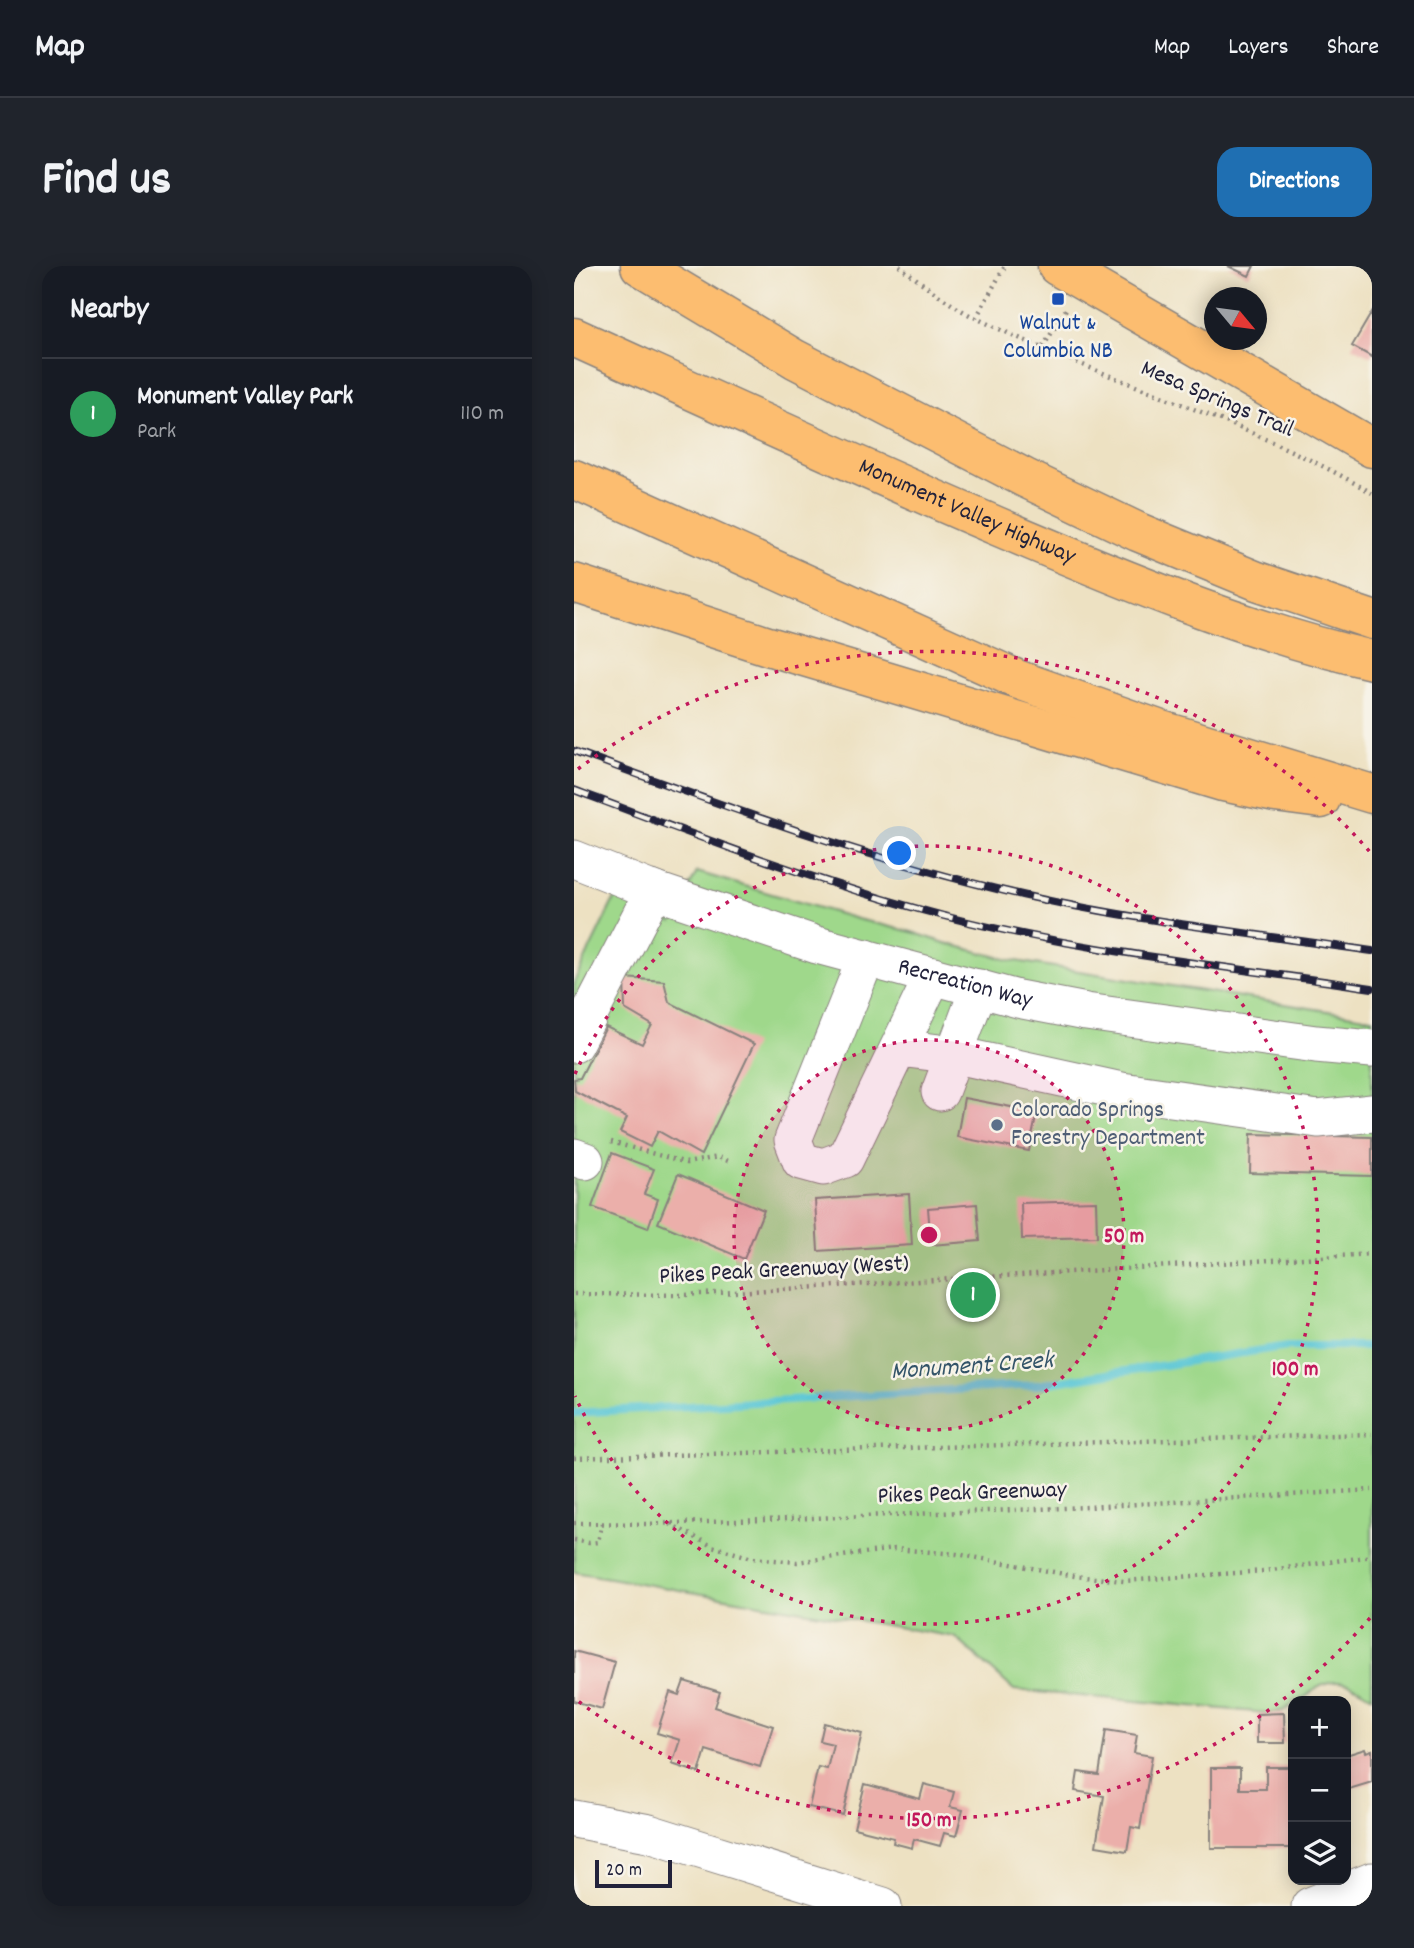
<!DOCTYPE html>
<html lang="en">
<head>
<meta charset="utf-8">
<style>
	:root { --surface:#171b24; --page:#20242c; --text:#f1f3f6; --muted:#9ea1a6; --line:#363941; --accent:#1f6fb2 }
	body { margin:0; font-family:Dekko,sans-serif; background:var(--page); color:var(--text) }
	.controls { position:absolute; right:21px; bottom:21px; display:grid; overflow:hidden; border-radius:14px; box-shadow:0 4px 18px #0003 }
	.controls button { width:63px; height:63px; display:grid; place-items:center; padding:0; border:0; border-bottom:2px solid var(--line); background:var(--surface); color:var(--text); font:35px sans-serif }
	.compass { position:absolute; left:630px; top:21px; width:63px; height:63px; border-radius:50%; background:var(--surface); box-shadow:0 4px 18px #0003; rotate:119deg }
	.scale { position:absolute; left:21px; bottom:18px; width:77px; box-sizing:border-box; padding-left:7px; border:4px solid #22223b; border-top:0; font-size:19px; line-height:24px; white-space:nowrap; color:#22223b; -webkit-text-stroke:5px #f7f3e8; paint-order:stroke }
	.you { position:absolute; left:326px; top:588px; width:24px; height:24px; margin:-18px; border:5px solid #fff; border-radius:50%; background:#1a73e8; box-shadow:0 0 0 10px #1a73e833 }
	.badge { display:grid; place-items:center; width:46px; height:46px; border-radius:50%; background:var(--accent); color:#fff; font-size:23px; font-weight:700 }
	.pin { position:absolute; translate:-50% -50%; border:4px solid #fff; box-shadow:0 2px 7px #0006 }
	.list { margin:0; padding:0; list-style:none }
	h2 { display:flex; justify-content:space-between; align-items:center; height:91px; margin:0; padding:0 28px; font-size:30px }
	h2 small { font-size:23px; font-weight:400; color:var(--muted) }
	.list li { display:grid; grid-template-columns:46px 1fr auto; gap:21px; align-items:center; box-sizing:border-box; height:112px; padding:0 28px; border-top:2px solid var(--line) }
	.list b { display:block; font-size:26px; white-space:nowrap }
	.list p { margin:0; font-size:23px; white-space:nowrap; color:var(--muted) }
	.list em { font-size:23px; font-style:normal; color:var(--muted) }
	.icon { flex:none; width:38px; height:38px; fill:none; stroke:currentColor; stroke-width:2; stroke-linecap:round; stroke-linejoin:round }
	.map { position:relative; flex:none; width:798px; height:1640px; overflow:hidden; border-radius:21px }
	header { display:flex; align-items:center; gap:42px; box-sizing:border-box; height:98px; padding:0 35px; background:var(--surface); border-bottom:2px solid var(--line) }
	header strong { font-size:33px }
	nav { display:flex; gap:38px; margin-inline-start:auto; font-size:24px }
	.intro { display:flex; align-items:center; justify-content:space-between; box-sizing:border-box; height:168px; padding:0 42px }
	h1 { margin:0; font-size:49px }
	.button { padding:18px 32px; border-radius:21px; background:var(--accent); color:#fff; font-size:24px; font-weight:700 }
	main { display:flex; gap:42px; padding:0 42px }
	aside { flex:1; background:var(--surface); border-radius:21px; box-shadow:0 4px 18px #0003 }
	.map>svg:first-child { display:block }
	.green { fill:#9fd88b; stroke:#607d63; stroke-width:2 }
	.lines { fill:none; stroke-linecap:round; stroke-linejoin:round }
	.stream { stroke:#5bc7d5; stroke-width:8 }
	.building { fill:#ebafaa }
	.minor-casing { stroke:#88827e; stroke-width:39 }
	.major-casing { stroke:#88827e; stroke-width:41 }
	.highway-casing { stroke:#88827e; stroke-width:41 }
	.path { stroke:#88827e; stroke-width:4.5; stroke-dasharray:2 5; stroke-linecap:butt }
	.minor { stroke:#fff; stroke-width:37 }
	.major { stroke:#fcbd6f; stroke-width:38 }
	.highway { stroke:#fcbd6f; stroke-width:38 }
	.rail-casing { stroke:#22223b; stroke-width:8 }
	.rail { stroke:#f7f3e8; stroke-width:5; stroke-dasharray:16; stroke-linecap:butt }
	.ring { fill:none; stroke:#c2185b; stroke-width:3.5; stroke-dasharray:3.5 7 }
	.transit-dot { fill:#1a4fb4; stroke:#f7f3e8; stroke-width:2.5 }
	.service-dot { fill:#5c6f8a; stroke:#f7f3e8; stroke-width:2.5 }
	.labels { text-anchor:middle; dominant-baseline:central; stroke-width:5; stroke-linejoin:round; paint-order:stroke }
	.transit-label { font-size:24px; fill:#164399; stroke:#f7f3e8 }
	.street-label { font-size:24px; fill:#22223b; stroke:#f7f3e8 }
	.service-label { font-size:24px; fill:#4e5e75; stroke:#f7f3e8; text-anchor:start }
	.water-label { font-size:26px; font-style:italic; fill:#335469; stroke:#f7f3e8 }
	.centre { fill:#c2185b; stroke:#f7f3e8; stroke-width:3.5 }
	.ring-label { font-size:21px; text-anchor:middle; font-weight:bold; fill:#c2185b; stroke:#f7f3e8; stroke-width:5; stroke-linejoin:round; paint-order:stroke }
</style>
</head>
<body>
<header>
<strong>Map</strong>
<nav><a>Map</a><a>Layers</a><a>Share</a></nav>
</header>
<div class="intro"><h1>Find us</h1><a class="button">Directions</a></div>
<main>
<aside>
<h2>Nearby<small></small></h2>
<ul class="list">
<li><span class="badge" style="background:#2e9e5b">1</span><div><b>Monument Valley Park</b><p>Park</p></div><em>110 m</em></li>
</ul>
</aside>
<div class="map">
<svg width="798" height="1640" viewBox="0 0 798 1640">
	<rect width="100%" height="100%" fill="#f7f3e8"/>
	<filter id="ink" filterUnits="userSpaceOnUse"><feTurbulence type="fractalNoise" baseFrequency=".0143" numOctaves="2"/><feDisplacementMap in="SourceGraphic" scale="14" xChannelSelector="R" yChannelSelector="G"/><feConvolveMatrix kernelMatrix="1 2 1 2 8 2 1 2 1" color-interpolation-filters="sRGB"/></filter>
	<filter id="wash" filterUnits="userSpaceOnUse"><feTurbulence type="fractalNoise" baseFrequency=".00686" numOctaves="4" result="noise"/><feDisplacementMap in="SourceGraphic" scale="28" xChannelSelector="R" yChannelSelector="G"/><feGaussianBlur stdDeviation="1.57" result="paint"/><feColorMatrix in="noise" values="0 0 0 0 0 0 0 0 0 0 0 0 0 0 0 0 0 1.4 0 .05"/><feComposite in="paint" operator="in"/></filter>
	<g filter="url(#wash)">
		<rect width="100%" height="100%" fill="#ede1c2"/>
		<path class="green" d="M123,606L283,653L338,666L371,677L436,694L798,752V1430C779,1417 760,1409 739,1425C733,1430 728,1435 719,1435V1439L708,1445L693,1447L440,1424L381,1371L0,1306V716L43,627L98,656Z"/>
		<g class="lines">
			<path class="stream" d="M0,1147L462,1119L714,1080H798"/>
		</g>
		<g id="blocks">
			<path class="building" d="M654,0H680L675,10Z
				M798,46V91L778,80Z
				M50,712L90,715L95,736L180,778L127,889L84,865L76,881L46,866L53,852L1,825L0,813L6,812L32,761L68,778L78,759L51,743Z
				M390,832L463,846L455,885L383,871Z
				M677,868L798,871V910L676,907Z
				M38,887L80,903L70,928L84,933L74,962L18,941Z
				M104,908L190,944L170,993L84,957Z
				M335,928L338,979L244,985L241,934Z
				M522,935L523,971L448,973L447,937Z
				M403,938L406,975L357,979L354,942Z
				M0,1385L41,1396L28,1443L0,1435Z
				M110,1415L146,1426L141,1441L199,1460L186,1501L132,1484L125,1507L98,1498L106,1474L83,1467L96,1426L105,1429Z
				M710,1447L711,1477H683V1448Z
				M250,1457L288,1467L269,1549L235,1541L244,1501L253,1503L259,1478L246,1475Z
				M532,1464L563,1469L560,1487L578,1490L566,1563L557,1561L553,1585L522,1580L530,1530L501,1525L504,1506L525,1509Z
				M791,1483L792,1486L798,1484V1516L772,1524V1489Z
				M692,1501H719V1582H637V1502H666V1523H692Z
				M291,1518L346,1533L350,1518L380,1526L376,1541L389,1544L382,1570L370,1567L366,1580L340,1573L338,1582L319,1577L320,1572L280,1562Z"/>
		</g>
	</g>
	<g filter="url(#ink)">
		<use href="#blocks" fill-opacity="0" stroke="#88827e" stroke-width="2"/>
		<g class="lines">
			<g class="minor-casing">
				<g id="minor">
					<path id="s1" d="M0,593L73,622L243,679L444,733L512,746L742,778L798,783"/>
					<path d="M292,692L219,874L227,895L249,901L271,893L359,710"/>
					<path d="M0,778L80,624"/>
					<path d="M325,782L382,789L548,825L744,853L798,847"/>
					<path d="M366,826L405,722"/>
					<path d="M0,891L11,895"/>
					<path d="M0,1553L75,1567L309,1640"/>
					<path d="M736,1640L798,1615"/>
				</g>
			</g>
			<g class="major-casing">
				<path id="major" d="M483,0L798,182"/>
			</g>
			<g class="highway-casing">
				<g id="highway">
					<path d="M66,0L221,93L451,212L564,266L683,315L798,354"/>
					<path id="s2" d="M0,71C141,135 282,200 425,261C547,313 669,364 798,394"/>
					<path d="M0,213L445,414L587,464L798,528"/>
					<path d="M0,317L194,380L649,516L701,527L747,533"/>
				</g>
			</g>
			<path class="path" d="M325,0C350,18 376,40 404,53C534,116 673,154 798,227
				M402,52L431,0
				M469,81L494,40
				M37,876L113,897L144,891L157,896
				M0,1028L110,1029L798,988
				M0,1192L798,1168
				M0,1257L73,1258L190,1254L514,1241L798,1224
				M96,1258L138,1280L178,1292L223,1296L320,1283L383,1288L501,1310L550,1315L690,1305L798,1290
				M0,1274L15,1277L24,1276L28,1257"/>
			<use href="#minor" class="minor"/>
			<use href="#major" class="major"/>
			<use href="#highway" class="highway"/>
			<g class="rail-casing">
				<path id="rail" d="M0,485C147,539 295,594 448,629C563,655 681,668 798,685
					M0,524C122,570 244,617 370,650C510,686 656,701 798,722"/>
			</g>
			<use href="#rail" class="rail"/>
		</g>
	</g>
	<circle cx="355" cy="969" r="195" fill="#c2185b" fill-opacity=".12"/>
	<g class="ring">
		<circle cx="355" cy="969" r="195"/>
		<path d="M1 808A389 389 0 1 1 1 1130"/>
		<path d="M796 1352A584 584 0 0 1 4 1435M4 503A584 584 0 0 1 796 586"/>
	</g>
	<rect class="transit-dot" x="477" y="26" width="14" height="14" rx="3.5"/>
	<circle class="service-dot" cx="423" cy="859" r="7"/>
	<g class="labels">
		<g class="transit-label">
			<text x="484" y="58">Walnut &amp;<tspan x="484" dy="28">Columbia NB</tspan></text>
		</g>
		<g class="street-label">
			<text transform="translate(643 134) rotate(23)">Mesa Springs Trail</text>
			<text stroke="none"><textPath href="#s2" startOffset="430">Monument Valley Highway</textPath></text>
			<text stroke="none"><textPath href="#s1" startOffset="411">Recreation Way</textPath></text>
			<text transform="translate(210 1005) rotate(-3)">Pikes Peak Greenway (West)</text>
			<text transform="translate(398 1228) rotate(-2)">Pikes Peak Greenway</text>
		</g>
		<g class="service-label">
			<text x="437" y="845">Colorado Springs<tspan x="437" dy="28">Forestry Department</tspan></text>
		</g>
		<g class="water-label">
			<text transform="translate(398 1101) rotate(-4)">Monument Creek</text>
		</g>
	</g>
	<circle cx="355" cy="969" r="10" class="centre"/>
	<g class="ring-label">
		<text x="550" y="976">50 m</text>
		<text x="721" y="1109">100 m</text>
		<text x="355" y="1560">150 m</text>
	</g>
</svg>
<div class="controls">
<button>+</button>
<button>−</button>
<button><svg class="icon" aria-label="layers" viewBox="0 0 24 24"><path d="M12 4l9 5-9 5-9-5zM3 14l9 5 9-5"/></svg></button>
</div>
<svg class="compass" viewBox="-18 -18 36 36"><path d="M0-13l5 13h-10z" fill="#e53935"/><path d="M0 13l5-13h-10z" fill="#9ea1a6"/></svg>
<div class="scale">20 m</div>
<div class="you"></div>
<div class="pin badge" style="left:399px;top:1029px;background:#2e9e5b">1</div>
</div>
</main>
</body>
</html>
